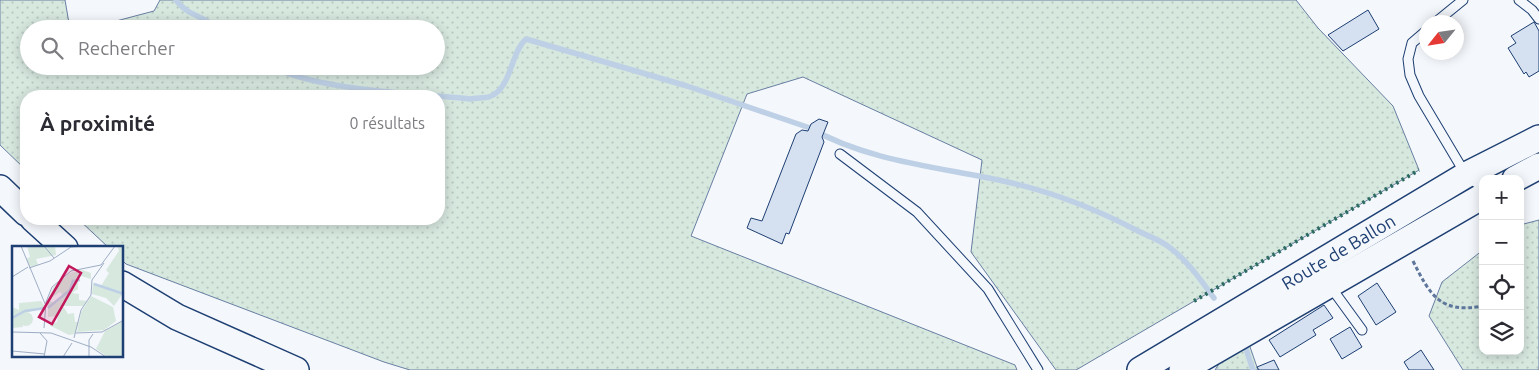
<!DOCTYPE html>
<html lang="fr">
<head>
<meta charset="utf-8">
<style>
	:root { --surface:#fff; --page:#f2f2f3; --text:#2b2b33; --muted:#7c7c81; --line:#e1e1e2 }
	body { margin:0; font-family:Ubuntu,sans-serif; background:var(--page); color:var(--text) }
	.controls { position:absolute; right:15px; bottom:15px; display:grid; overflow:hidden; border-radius:10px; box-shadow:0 2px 12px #0003 }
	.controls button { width:45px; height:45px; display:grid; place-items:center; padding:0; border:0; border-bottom:1px solid var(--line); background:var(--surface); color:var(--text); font:25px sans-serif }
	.compass { position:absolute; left:1419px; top:15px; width:45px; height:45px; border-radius:50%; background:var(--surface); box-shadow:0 2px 12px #0003; rotate:240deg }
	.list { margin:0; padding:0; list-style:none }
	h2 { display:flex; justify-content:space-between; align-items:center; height:65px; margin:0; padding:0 20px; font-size:21px }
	h2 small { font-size:16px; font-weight:400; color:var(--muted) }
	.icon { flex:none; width:28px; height:28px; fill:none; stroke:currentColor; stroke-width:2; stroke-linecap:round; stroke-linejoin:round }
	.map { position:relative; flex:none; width:1539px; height:370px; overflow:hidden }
	.search { position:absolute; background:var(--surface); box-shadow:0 2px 12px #0003; left:20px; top:20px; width:425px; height:55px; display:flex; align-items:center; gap:12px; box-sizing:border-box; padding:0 18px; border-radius:28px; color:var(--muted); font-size:19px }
	.panel { position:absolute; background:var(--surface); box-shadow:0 2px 12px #0003; left:20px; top:90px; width:425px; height:135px; border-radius:20px }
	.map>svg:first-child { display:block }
	.green { fill:url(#green-dots); stroke:#687fa3 }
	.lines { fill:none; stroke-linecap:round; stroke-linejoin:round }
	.stream { stroke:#bed0e5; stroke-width:5.5 }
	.building { fill:#d5e0f0; stroke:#1d3f73 }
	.lane-casing { stroke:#1d3f73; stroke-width:11 }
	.secondary-casing { stroke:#1d3f73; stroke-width:28 }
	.path { stroke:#5e769c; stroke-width:3; stroke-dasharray:4 2.5; stroke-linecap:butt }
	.lane { stroke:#f4f7fb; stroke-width:9 }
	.secondary { stroke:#f4f7fb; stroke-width:25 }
	.hedge { stroke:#2c6c60; stroke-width:4; stroke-dasharray:2.5 4; stroke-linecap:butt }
	.labels { text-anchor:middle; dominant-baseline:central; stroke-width:4; stroke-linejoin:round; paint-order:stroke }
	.street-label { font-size:18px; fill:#1d3f73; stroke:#f4f7fb }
	.inset-river { fill:none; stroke:#bed0e5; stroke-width:2.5 }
	.inset-road { fill:none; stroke:#9eadc5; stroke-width:1 }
	.view { fill:#c2185b; fill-opacity:0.15; stroke:#c2185b; stroke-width:2.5 }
	.inset-edge { fill:none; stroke:#1d3f73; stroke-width:2.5 }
</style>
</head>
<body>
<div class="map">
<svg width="1539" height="370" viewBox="0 0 1539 370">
	<defs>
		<pattern id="green-dots" width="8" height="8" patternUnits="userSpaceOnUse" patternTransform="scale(1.25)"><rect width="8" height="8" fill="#d7e8df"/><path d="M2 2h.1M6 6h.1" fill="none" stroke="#b8c8c3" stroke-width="1.8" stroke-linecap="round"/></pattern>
	</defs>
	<rect width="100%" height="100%" fill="#f4f7fb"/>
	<path class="green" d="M0,0H65L70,29H29V66H436V29H86L154,11L160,0H1296L1318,28L1393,106L1419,170L1076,370H1056L971,252L982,160L803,77L747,94L691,236L1015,365L1017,370H410L384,362L126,264L123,261L122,248L108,247L78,219H439V96H26V170L0,145Z
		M1539,220V370H1463L1429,316L1442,282L1483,250V351H1520V225Z
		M1249,344L1258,370H1215L1222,359Z"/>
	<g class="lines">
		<path class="stream" d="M176,0C186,15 206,17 219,29
			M270,66C320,91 412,93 470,99C476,98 483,98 489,97C512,89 510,53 526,39L687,86L810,128C867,161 939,167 1003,181C1050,191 1096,209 1138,231C1148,236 1160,240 1169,247C1187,260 1200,279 1214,298
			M1246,349L1253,370"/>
	</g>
	<path class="building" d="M1368,10L1379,29L1343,51L1328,35Z
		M1534,22L1539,31V71L1529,77L1526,72L1524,74L1508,48L1516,43L1511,36Z
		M819,119L828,122L822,137L824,142L789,234L786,233L782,244L747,228L751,218L762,221L796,134L802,130L808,131L811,124Z
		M1377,283L1396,312L1376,325L1358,296Z
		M1324,305L1333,318L1313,330L1316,335L1280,357L1269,340Z
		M1350,327L1362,347L1342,359L1330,339Z
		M1421,350L1434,370H1409L1404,362Z
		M1274,360L1279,370H1259L1257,367Z"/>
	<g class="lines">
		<g class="lane-casing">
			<path id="lane" d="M1519,0L1532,10L1539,19
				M1436,22L1463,0
				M1426,31L1412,43L1408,59L1410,75L1419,96L1466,175L1483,188
				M840,154L917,212L988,289L1038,370
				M1330,286L1362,330"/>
		</g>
		<g class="secondary-casing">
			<g id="secondary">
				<path d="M1515,179L1539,166"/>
				<path d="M0,188L26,213"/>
				<path d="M33,219L65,248"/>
				<path d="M122,284L177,317L296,370"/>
				<path id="s1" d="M1140,370L1466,175L1539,138"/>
				<path d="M1182,370L1483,196"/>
			</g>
		</g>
		<path class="path" d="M1413,261C1430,295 1440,314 1483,306"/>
		<use href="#lane" class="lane"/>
		<use href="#secondary" class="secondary"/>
		<path class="hedge" d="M1194,301L1419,170"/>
	</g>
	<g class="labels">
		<g class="street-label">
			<text stroke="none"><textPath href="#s1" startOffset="231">Route de Ballon</textPath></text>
		</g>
	</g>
	<g transform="translate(12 246)">
		<rect width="111" height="111" fill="#f4f7fb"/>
		<path d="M15,0H43L44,9L24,13L26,19L18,21L14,13L18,11ZM105,0H111V47L102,60L94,52L80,48L81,37L89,40L97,27L94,24L107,5ZM70,24L79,27V33L66,29V43L60,47L67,48V54L75,55L71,60H51L56,68L62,67L63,76H67L63,88L57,89L37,79L45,76L46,70L36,71V55L45,57L51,50L48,46L36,54L42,40L58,27ZM29,55L34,62L8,68L11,81L0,82V61L7,64V57ZM111,75V111H96L84,103L93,85Z" fill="#d7e8df"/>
		<path d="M79,50L101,61L104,75L92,84L65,86L69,66ZM7 73a7 7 0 1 1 14 0a7 7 0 1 1-14 0Z" fill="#d7e8df"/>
		<path class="inset-river" d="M82,38L112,48M36,62L58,44L61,35L68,34M0,72L13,65L33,62"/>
		<path class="inset-road" d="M9,0L34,60M32,0L42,12M17,22L38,15L59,1L73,0M0,31L16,21M32,82L34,56L40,41L59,25L89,19L103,0M0,86L39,87L79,101L94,111M28,87L35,95L32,111M64,87L90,86L112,74M62,92L69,64L79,49L80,34L92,17M0,105L33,108M51,111L60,97M77,111V94L81,88"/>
		<path class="view" d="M57,20L69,27L40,78L27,71Z"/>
		<rect width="111" height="111" class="inset-edge"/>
	</g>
</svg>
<div class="controls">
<button>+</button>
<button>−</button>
<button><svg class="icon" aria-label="locate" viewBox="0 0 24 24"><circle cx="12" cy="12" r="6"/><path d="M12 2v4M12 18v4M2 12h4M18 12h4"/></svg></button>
<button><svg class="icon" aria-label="layers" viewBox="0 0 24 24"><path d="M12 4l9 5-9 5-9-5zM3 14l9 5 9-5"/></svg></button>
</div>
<svg class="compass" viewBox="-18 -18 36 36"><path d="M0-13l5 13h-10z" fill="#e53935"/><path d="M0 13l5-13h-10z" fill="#7c7c81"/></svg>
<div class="search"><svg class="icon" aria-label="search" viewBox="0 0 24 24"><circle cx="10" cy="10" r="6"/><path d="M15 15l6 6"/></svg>Rechercher</div>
<section class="panel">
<h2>À proximité<small>0 résultats</small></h2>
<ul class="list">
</ul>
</section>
</div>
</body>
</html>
